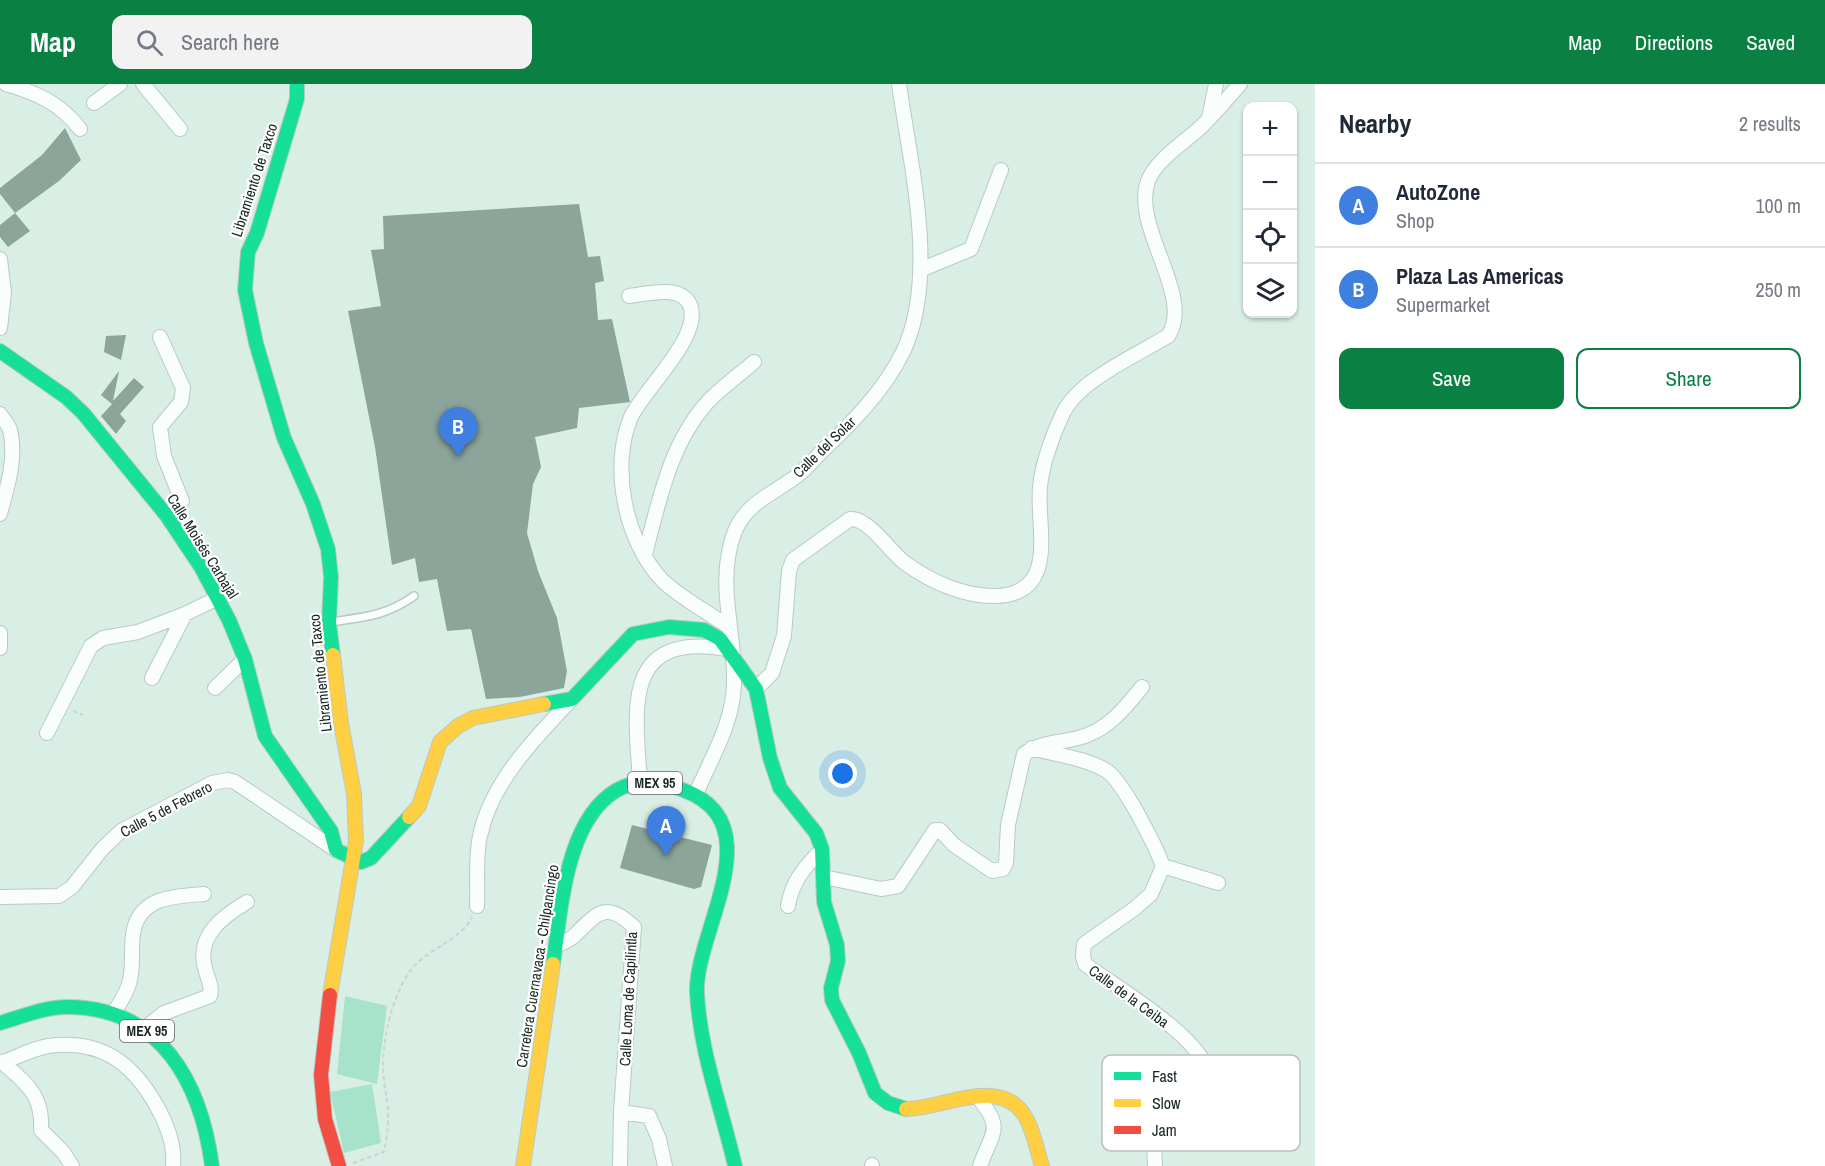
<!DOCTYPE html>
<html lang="en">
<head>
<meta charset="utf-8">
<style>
	:root { --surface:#fff; --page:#f2f2f3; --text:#1f2937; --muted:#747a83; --line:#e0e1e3; --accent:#0b8043 }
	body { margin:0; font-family:"Archivo Narrow",sans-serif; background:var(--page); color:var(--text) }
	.controls { position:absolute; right:18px; top:18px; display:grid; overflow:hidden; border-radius:12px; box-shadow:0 2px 4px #0004 }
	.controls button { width:54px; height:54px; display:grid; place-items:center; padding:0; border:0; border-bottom:2px solid var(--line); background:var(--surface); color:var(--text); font:30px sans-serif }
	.you { position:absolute; left:843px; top:690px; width:21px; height:21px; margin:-15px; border:4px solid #fff; border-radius:50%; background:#1a73e8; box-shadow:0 0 0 9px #1a73e833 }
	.badge { display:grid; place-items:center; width:39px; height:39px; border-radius:50%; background:var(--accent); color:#fff; font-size:20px; font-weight:700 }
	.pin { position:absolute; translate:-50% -50px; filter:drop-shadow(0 2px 3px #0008) }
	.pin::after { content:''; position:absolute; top:32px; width:21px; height:18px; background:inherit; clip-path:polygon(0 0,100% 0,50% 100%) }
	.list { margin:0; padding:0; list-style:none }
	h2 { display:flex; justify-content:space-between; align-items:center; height:78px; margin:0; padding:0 24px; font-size:26px }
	h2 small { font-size:20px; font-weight:400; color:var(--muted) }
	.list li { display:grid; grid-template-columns:39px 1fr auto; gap:18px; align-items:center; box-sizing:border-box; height:84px; padding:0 24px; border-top:2px solid var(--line) }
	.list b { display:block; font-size:22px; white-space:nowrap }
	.list p { margin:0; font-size:20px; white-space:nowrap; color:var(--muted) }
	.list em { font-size:20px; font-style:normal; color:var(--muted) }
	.actions { display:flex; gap:12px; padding:18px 24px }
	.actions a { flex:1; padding:14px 0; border:2px solid var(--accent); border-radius:12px; text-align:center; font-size:21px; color:var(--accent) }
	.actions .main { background:var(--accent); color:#fff }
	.icon { flex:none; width:33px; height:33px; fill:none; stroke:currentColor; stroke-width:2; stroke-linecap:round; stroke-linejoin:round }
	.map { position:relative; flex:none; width:1315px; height:1082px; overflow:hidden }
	header { display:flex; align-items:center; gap:36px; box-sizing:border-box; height:84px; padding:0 30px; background:var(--accent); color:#fff }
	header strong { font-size:28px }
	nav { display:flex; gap:33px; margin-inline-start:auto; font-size:21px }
	.search { width:420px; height:54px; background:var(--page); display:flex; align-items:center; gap:15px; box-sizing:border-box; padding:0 21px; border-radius:12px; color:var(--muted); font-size:22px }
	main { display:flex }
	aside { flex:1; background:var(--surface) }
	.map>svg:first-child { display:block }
	.green { fill:#a6e3ca }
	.building { fill:#8ba59b }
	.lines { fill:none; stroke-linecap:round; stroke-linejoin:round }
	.lane-casing { stroke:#b9cac2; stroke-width:10 }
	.street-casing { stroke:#b9cac2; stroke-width:16 }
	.fast-casing { stroke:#b9cac2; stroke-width:16 }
	.slow-casing { stroke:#b9cac2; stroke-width:16 }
	.jam-casing { stroke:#b9cac2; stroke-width:16 }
	.path { stroke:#ccd3d0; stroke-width:2; stroke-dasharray:4.5 3; stroke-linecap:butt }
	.lane { stroke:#f9fdfb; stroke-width:7 }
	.street { stroke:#f9fdfb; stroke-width:14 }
	.fast { stroke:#16e098; stroke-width:14 }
	.slow { stroke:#ffcf43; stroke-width:14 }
	.jam { stroke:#f24e42; stroke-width:14 }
	.labels { text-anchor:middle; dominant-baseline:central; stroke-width:4.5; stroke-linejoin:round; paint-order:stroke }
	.shield { fill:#fff; stroke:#5d6864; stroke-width:1.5 }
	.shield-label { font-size:14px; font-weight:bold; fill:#182721 }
	.street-label { font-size:15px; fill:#182721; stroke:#fff }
	.key { fill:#fff; stroke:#babebc; stroke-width:1.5 }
	.key-label { font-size:16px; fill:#182721 }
</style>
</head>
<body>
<header>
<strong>Map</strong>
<div class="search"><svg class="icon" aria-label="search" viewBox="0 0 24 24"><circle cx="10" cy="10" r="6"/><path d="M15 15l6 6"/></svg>Search here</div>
<nav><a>Map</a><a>Directions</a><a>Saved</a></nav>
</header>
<main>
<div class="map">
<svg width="1315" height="1082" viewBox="0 0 1315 1082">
	<rect width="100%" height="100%" fill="#d9efe5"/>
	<path class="green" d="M345,912L387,922L377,1000L337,990Z
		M372,1000L381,1059L344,1069L330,1008Z"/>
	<path class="building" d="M65,44L81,76L59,97L15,129L0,110V104L42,71Z
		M579,120L588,173L600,172L604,197L595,199L598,236L612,235L630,318L579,324L577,344L535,353L541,383L533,400L527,449L538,487L557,534L567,587L564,604L520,613L486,615L471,545L447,547L437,495L419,498L415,474L392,481L375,363L348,227L381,222L371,166L384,165L383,132Z
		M15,129L30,147L8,163L0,153V141Z
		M126,251L121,276L104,268L106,252Z
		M119,287L113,317L134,294L144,303L120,330L126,337L116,350L101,332L112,320L101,311Z
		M632,741L712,761L701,803L694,805L620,784Z"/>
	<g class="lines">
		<g class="lane-casing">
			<path id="lane" d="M331,538C364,533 386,532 414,512"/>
		</g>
		<g class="street-casing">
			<path id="street" d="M6,0C37,9 60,19 80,45
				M143,0L180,45
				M94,19L120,0
				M1209,34L1216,0
				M0,175L4,209L0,244
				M920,186L971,165L1001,86
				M629,212C646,210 679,201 689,219C706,249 643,306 631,333C610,382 625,457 662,496C679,513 709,529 729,543
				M160,253L183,304L181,318L160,343L164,372L182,417L167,432
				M0,330C3,335 8,340 10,346C17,372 7,405 0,430
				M645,470C659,418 669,363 705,321C719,305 738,292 754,278
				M0,549V564
				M152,594L185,530
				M215,604L245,575
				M756,605L772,589L784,552L789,487L793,476L850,435C868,433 890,468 905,479C931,498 965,513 997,512C1060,509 1036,442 1040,403C1042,380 1053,350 1063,329C1079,296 1137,271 1168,252C1195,212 1131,143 1148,97C1157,74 1187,57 1203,41C1216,28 1228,14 1240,0
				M47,649L91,562L103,554L138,548L185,530L218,514
				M1032,664C1056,671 1086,674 1107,687C1124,699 1155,761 1163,782L1151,810L1134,825L1084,860L1083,872L1085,880C1117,905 1228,965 1210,1013L1154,1060L1155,1082
				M640,697C635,624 622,547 727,565
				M696,710C711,674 733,640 734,600C736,548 715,498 735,447C747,418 775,409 798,391C806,385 813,377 820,369C851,340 884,307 903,268C939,192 910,80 899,0
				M1163,782L1218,799
				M824,793L881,805L898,802L935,746H940L954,761L992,787L1003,785L1006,779L1008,741L1024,670C1040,658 1059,659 1078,654C1107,647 1124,625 1142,603
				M0,813L59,812L72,803L103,764L121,747L212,699L228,696L235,698L336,766
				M477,822C478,799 475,774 480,752C491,698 536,653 572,615
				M788,822C792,797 805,783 822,765
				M556,862C562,859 571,856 576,850C599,827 607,818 634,843L621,1028L620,1082
				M113,930C119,920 128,908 130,896C134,880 130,861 134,845C142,812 177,812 204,810
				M145,944L164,929L210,912C213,902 207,894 205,884C196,852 223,832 247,818
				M2,978C27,1000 43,1011 41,1046L63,1068L72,1082
				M0,979C16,974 31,965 48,962C100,955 132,978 156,1021C167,1040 175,1060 173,1082
				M977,1012C1004,1045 993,1046 980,1082
				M621,1028L649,1032L659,1055L665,1082
				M872,1082V1081"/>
		</g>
		<g class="fast-casing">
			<path id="fast" d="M297,0V15L257,149L248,168L245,206L256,259L284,354L313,420L328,465L331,493L329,539L333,571
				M0,267L66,313L83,329L167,432L201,483L229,536L245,575L265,652L331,747L336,766L361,778L371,774L409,733
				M544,620L572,615L633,550L669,543L704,546L720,555L756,605L770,674L780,704L816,749L822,765L824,818L837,861L838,877L831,904L832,916L859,969L875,1009L888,1019L906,1025
				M553,880C561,828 565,736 617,706C636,695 662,698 683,706C775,739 694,849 697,909C700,968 722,1025 735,1082
				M0,939C21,933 44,923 67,923C161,923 201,999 212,1082"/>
		</g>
		<g class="slow-casing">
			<path id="slow" d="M409,733L419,722L440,658L458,642L473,634L544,620
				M330,911L356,757L354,710L341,639L333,571
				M906,1025C943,1025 1002,990 1026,1034C1034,1048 1037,1066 1042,1082
				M523,1082L553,880"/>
		</g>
		<g class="jam-casing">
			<path id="jam" d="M330,911L321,991L325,1035L339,1082"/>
		</g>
		<path class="path" d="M73,627L83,631
			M353,1079L384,1068C386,1058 388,1047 388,1036C389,1018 383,1000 383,982C383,952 393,910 411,886C428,864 460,857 472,833"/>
		<use href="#lane" class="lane"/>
		<use href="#street" class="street"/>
		<use href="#fast" class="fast"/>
		<use href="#slow" class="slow"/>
		<use href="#jam" class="jam"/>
	</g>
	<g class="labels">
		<g class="shield">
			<rect x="628" y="688" width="54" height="22" rx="4.5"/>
			<rect x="120" y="936" width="54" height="22" rx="4.5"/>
		</g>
		<g class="shield-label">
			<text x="655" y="699">MEX 95</text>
			<text x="147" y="947">MEX 95</text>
		</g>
		<g class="street-label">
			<text transform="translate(254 96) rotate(-72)">Libramiento de Taxco</text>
			<text transform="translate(824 363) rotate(-44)">Calle del Solar</text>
			<text transform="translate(203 462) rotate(58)">Calle Moisés Carbajal</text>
			<text transform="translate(320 589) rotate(-96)">Libramiento de Taxco</text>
			<text transform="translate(166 725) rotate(-28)">Calle 5 de Febrero</text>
			<text transform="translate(537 882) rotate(-81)">Carretera Cuernavaca - Chilpancingo</text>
			<text transform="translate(1129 912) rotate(36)">Calle de la Ceiba</text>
			<text transform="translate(628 915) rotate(-87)">Calle Loma de Capilintla</text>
		</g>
	</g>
	<rect x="1102" y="971" width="198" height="96" rx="9" class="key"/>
	<rect x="1114" y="988" width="27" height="8" fill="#16e098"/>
	<rect x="1114" y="1015" width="27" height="8" fill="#ffcf43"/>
	<rect x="1114" y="1042" width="27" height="8" fill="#f24e42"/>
	<g class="key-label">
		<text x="1152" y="998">Fast</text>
		<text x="1152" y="1025">Slow</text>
		<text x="1152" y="1052">Jam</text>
	</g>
</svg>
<div class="controls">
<button>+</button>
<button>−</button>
<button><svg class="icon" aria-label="locate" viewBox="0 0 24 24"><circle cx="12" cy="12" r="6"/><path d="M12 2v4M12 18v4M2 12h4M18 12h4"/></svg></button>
<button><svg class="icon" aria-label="layers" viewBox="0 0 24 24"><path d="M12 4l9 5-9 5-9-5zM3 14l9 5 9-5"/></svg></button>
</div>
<div class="you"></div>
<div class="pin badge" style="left:666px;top:772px;background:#3f7fe0">A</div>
<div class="pin badge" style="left:458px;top:373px;background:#3f7fe0">B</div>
</div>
<aside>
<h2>Nearby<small>2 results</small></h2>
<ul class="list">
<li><span class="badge" style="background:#3f7fe0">A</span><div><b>AutoZone</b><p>Shop</p></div><em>100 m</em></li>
<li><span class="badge" style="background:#3f7fe0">B</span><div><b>Plaza Las Americas</b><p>Supermarket</p></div><em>250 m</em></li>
</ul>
<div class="actions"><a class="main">Save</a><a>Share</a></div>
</aside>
</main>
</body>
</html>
